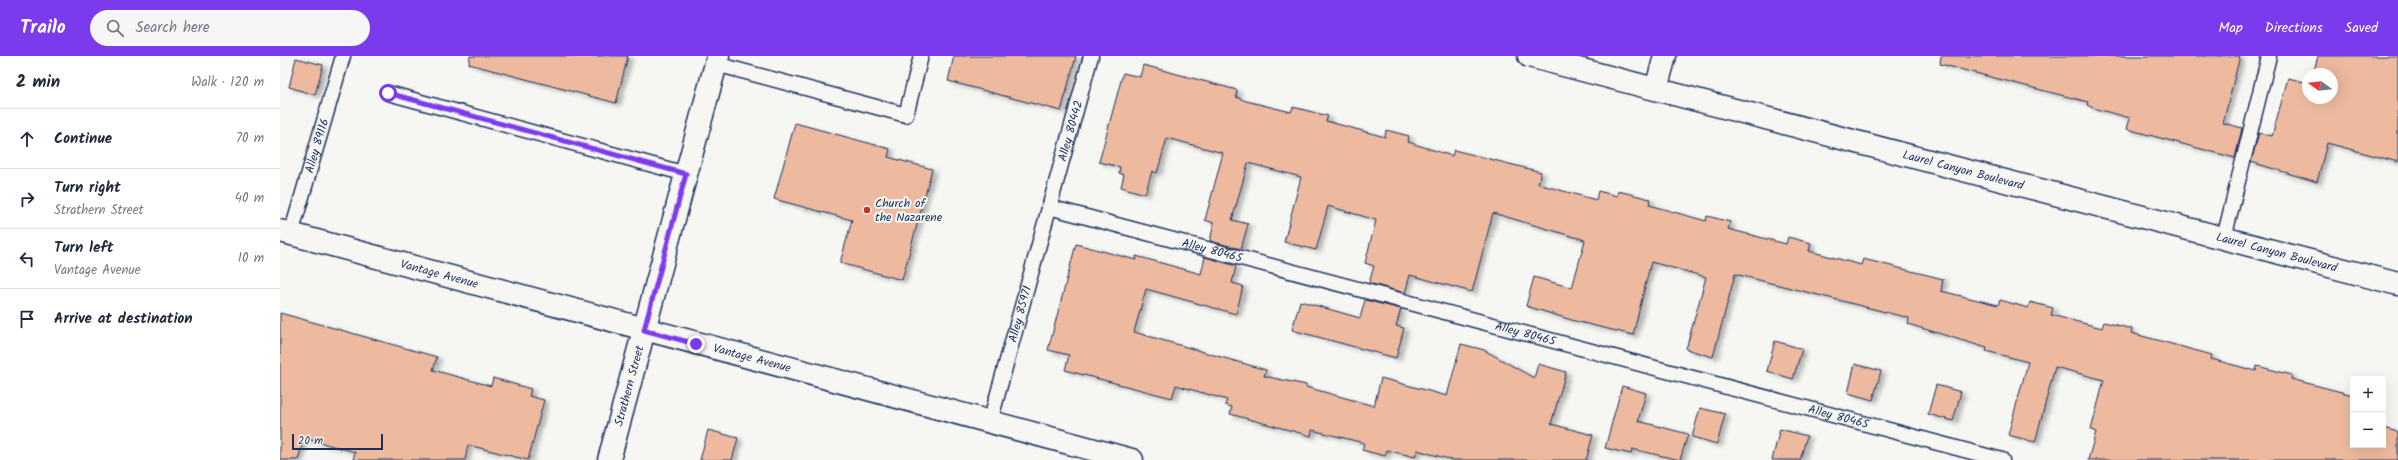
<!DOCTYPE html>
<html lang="en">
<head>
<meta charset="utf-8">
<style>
	:root { --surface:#fff; --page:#f6f6f7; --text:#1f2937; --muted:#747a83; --line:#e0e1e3; --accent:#7c3aed }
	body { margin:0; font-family:Kalam,sans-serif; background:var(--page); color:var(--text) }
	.controls { position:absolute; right:12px; bottom:12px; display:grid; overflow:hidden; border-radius:0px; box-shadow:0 4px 16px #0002 }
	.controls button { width:36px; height:36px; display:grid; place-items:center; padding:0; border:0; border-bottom:1px solid var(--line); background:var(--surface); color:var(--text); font:20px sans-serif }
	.compass { position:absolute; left:2022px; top:12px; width:36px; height:36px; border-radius:50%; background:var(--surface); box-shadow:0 4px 16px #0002; rotate:285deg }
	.scale { position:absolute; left:12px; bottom:10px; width:91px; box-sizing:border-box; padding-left:4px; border:2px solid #1b2f5e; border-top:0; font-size:11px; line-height:14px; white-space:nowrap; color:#1b2f5e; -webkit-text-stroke:3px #f6f6f2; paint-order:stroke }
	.stop { position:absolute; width:12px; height:12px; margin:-9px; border:3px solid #7c3aed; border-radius:50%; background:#fff }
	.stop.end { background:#7c3aed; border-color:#fff; box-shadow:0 1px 4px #0008 }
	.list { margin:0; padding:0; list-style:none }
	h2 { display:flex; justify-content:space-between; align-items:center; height:52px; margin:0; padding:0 16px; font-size:17px }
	h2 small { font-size:13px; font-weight:400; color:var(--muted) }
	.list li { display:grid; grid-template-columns:26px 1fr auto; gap:12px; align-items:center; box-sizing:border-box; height:60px; padding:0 16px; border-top:1px solid var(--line) }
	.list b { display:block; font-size:15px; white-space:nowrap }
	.list p { margin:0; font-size:13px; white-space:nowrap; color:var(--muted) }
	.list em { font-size:13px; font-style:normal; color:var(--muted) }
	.icon { flex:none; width:22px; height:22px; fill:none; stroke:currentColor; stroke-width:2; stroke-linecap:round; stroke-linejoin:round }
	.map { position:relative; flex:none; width:2118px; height:404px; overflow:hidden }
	header { display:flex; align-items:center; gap:24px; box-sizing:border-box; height:56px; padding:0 20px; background:var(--accent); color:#fff }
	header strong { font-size:19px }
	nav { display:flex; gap:22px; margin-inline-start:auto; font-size:14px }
	.search { width:280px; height:36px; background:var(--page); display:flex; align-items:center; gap:10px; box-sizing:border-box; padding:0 14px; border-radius:22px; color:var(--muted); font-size:15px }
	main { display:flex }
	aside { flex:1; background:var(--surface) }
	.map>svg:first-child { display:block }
	.building { fill:#eeba9f; stroke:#1b2f5e; filter:url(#shadow) }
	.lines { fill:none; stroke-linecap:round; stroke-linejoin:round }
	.service-casing { stroke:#1b2f5e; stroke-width:17 }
	.minor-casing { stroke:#1b2f5e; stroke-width:25 }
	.tertiary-casing { stroke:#1b2f5e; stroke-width:25 }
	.primary-casing { stroke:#1b2f5e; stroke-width:25 }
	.service { stroke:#f6f6f2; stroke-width:14 }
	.minor { stroke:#f6f6f2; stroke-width:22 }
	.tertiary { stroke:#f6f6f2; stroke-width:22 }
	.primary { stroke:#f6f6f2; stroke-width:22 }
	.route { stroke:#7c3aed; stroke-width:5 }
	.poi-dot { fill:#c8321e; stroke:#f6f6f2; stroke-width:1.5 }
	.labels { text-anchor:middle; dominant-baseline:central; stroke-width:4; stroke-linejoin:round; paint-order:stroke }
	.street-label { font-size:12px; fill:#1b2f5e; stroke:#f6f6f2 }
	.poi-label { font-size:12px; fill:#1b2f5e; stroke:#f6f6f2; text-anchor:start }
</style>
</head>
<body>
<header>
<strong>Trailo</strong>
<div class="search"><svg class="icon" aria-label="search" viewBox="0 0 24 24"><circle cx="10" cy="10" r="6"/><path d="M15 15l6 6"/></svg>Search here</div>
<nav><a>Map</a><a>Directions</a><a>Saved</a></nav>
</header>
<main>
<aside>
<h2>2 min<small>Walk · 120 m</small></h2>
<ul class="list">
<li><svg class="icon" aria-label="ahead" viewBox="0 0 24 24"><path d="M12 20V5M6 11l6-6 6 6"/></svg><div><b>Continue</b></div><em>70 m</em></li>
<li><svg class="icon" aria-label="right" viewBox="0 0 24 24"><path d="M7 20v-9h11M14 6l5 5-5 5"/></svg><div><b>Turn right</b><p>Strathern Street</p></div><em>40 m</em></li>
<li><svg class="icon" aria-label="left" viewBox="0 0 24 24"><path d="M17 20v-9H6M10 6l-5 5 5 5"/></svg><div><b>Turn left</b><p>Vantage Avenue</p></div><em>10 m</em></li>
<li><svg class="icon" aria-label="arrive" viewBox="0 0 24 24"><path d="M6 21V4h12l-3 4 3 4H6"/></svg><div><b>Arrive at destination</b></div></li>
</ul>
</aside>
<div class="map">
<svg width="2118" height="404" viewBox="0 0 2118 404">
	<defs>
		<filter id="shadow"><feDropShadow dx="4.5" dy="2.5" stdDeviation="2" flood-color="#0004"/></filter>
	</defs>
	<rect width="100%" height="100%" fill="#f6f6f2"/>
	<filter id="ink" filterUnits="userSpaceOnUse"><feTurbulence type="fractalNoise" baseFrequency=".025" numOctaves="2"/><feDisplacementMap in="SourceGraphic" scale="8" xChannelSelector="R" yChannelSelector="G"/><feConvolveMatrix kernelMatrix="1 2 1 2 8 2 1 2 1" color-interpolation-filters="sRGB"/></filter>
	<g filter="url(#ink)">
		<path class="building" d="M190,0H348L336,47L189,8Z
			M674,0H796L781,55L668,25Z
			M1661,0H1960L1943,67L1962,72L1955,102L1847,73L1850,62L1813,52L1807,49L1808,46L1660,8Z
			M2038,0H2118V106L2047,87L2037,126L1971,106L1979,77L1992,80L2008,22L2028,27V42H2052V18H2033Z
			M16,2L43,9L35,39L9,31Z
			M863,9L957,34L956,41L966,45L1011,56L1013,51L1048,60L1046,65L1105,81L1106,74L1129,80L1128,86L1172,100L1174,94L1261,116L1258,128L1316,144L1318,135L1337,140L1338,135L1370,143L1369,149L1426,165L1427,160L1450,166L1448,173L1506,188L1508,181L1531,187L1529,195L1581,209L1583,203L1663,223L1661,235L1718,249L1720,244L1748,252L1750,246L1773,252L1771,259L1822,272L1824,266L1852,273L1851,277L1932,299L1931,303L1976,315L1977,310L2012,319L2011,323L2073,339V389H2103V372L2118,376V404H1808L1816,376L1811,374L1824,324L1775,311L1755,386L1728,379L1748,306L1706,295L1707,292L1628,268L1629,262L1455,218L1433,301L1406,293L1426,221L1371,206L1353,279L1295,265L1246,250L1254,221L1292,232L1305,184L1213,157L1192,236L1130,219L1125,237L1089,227L1094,210L1085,207L1096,164L1048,150L1036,194L1004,186L1021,121L968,107L952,164L968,168L961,193L930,185L934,167L925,164L943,97L887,82L877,117L872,115L865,138L841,131L844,119L839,117L840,111L819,106L843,17L860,21Z
			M515,67L610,93L608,101L652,113L622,224L560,207L572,164L494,143Z
			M796,188L856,204V200L921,218L925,201L956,210L952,227L963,230L956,258L866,233L854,276L986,314L984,320L1026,329V331L1094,350L1101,322L1167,340L1181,288L1204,294L1254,322L1258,308L1286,316L1271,368L1313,379L1306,404H1172L1137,394L1135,401L1107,394L1105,400L1082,394L1084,387L1032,374L1031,380L950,358L952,351L945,349L947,344L896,329L892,342L785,314L789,299L768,294Z
			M1085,244L1121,253L1116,270L1124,272L1116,302L1012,274L1020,245L1080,262Z
			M0,257L157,301L153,314L211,330L213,322L251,333L249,340L264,344L248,404L188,389L185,404H73L75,396L24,382L18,404H0Z
			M1495,285L1522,293L1513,323L1487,315Z
			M1575,308L1601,315L1593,344L1568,337Z
			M1656,329L1681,336L1673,365L1648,358Z
			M1342,330L1366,337L1358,365L1408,378L1400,404L1352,393L1351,398L1325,392Z
			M1420,352L1445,358L1437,388L1412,381Z
			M1500,373L1527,380L1520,404H1492Z
			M428,374L458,382L452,404H420Z"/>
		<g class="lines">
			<g class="service-casing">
				<g id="service">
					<path d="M436,8L626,59L641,0"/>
					<path d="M108,37L406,118"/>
					<path id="s1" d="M769,151L1722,404"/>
					<path id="s2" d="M11,178L63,0"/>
					<path d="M1944,182L1989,0"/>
					<path id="s3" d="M710,366L811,0"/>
				</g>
			</g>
			<g class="minor-casing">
				<g id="minor">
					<path d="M1376,33L1385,0"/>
					<path id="s4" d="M0,175L852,404"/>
				</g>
			</g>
			<g class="tertiary-casing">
				<g id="tertiary">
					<path id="s5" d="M329,404L438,0"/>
				</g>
			</g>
			<g class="primary-casing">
				<g id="primary">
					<path id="s6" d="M1249,0L2118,228"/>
				</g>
			</g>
			<use href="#service" class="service"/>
			<use href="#minor" class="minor"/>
			<use href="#tertiary" class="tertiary"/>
			<use href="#primary" class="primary"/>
		</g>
	</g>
	<g class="lines" filter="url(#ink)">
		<path class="route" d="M108,37L406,118L364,274L416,288"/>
	</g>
	<circle class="poi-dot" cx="587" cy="154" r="4"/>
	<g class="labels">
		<g class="street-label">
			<text stroke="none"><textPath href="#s3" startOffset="302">Alley 80442</textPath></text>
			<text stroke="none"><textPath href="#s2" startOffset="92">Alley 89116</textPath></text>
			<text stroke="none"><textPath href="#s6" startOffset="449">Laurel Canyon Boulevard</textPath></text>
			<text stroke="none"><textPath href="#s1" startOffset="169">Alley 80465</textPath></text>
			<text stroke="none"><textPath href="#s6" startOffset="773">Laurel Canyon Boulevard</textPath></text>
			<text stroke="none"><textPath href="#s4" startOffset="165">Vantage Avenue</textPath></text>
			<text stroke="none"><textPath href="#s3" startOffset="112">Alley 85971</textPath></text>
			<text stroke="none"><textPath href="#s1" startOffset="493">Alley 80465</textPath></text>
			<text stroke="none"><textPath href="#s4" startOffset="489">Vantage Avenue</textPath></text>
			<text stroke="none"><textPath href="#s5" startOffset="77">Strathern Street</textPath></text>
			<text stroke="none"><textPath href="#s1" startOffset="817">Alley 80465</textPath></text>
		</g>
		<g class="poi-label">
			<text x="595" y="147">Church of<tspan x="595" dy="14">the Nazarene</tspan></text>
		</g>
	</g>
</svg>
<div class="controls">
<button>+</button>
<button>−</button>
</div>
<svg class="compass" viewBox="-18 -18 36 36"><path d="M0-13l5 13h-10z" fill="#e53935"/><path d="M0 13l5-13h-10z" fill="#747a83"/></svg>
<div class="scale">20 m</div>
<div class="stop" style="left:108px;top:37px"></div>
<div class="stop end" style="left:416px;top:288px"></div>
</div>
</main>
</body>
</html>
